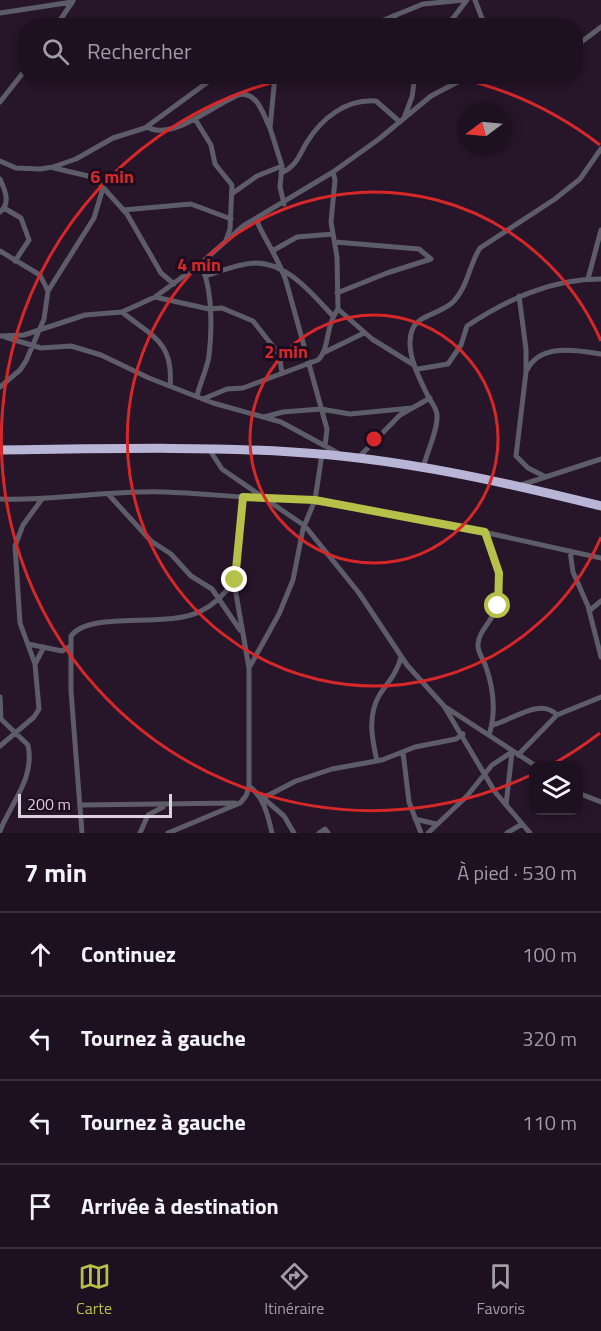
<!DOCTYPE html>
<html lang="fr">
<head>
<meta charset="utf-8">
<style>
	:root { --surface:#1d1020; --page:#251929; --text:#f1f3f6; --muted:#a09da5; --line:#3b303e; --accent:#b6c149 }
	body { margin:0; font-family:"Titillium Web",sans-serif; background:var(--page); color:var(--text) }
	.controls { position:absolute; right:18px; bottom:18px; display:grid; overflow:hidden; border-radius:12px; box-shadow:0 3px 9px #0003 }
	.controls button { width:54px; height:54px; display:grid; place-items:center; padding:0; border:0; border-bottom:2px solid var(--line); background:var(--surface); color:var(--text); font:30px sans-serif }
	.compass { position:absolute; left:457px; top:102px; width:54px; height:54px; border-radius:50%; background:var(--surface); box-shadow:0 3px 9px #0003; rotate:254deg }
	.scale { position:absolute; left:18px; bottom:15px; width:154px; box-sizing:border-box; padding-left:6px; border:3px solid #dccfde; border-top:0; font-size:16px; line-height:21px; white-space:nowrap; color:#dccfde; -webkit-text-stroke:4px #1d0b20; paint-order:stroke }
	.stop { position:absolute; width:18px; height:18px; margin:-14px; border:4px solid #b6c149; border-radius:50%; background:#fff }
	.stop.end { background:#b6c149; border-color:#fff; box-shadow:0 2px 6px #0008 }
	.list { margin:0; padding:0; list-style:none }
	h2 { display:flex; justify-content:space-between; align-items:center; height:78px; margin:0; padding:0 24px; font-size:26px }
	h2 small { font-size:20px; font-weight:400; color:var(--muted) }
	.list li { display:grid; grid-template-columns:39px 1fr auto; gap:18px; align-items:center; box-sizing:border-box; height:84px; padding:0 24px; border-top:2px solid var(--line) }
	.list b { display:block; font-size:22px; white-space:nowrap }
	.list em { font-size:20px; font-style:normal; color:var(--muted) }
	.icon { flex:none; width:33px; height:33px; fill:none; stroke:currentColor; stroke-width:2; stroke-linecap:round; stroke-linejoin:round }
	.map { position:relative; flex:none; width:601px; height:833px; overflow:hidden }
	.search { position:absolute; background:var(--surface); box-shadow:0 3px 9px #0003; left:18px; right:18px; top:18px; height:66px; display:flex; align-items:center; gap:15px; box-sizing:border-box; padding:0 21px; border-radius:24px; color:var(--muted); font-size:22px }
	.sheet { height:414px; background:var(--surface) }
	nav { display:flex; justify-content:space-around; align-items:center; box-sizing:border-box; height:84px; border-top:2px solid var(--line); background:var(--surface); font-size:16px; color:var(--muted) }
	nav a { display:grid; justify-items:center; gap:3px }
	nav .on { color:var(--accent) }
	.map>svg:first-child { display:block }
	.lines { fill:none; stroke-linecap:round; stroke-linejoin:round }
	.street { stroke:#5d5c69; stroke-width:5 }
	.highway { stroke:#b9b5d6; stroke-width:9 }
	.route { stroke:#b6c149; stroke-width:8 }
	.ring { fill:none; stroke:#d62828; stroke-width:3 }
	.centre { fill:#d62828; stroke:#1d0b20; stroke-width:3 }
	.ring-label { font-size:18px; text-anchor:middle; font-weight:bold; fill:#d62828; stroke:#1d0b20; stroke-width:6; stroke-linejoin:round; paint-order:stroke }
</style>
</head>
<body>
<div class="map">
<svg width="601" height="833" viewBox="0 0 601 833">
	<rect width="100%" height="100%" fill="#27152a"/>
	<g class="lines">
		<path class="street" d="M475,0L485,26
			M0,13L72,2
			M393,16L401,26
			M56,26L73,1
			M369,26L423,4L464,0
			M447,26L467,0
			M576,46L601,27
			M275,76L270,128L282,166L280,187L284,204
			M0,102L26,69
			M404,118L412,97L415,76
			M195,119L211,145L215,164L232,185L230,229L226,240
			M147,127C173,142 216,102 241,94C259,94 263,115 270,128
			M0,161L16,168L40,169L53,167L76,159L113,138L145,128L216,76
			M54,168L88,176L100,184L127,214L161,273L174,284
			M333,172L335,180L331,222L337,257L338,309L372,339L414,365
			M281,173C297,166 299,155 307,142C322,118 346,99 376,101L400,122
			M0,179C5,190 11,203 0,212
			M233,193L257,176L282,166
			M4,208L21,218L29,240L15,261
			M123,210L191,204L231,219
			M256,219C265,241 278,257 286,281L327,429L325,446
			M335,242L419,249L431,259L387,273L337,293
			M274,250L297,237L333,234
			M0,251L40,275L48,291L44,319L26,361L20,370L0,387
			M206,276C221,271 240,263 256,263C288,263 313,295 333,316
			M588,279L601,230
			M48,291L94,218L103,188
			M519,296L526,349V372L516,456L528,468L546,477
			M155,297L209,309L222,308L253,321L279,354L282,373
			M122,312C151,336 174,341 170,386
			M0,336L24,335L85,315L122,312L155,297L200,264L243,226L333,172L379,139L431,96L469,76
			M5,337L41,348L71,346L101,355L149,378L213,403L281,422L338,453
			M325,352L364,333
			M418,369L448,364L461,345L467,326C508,299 551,279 601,279
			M527,370C540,343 577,350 601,354
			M197,396C200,383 207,369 209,356C212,331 213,286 200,264
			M203,399L227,389L243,388L318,360C330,349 325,326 338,309
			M264,417L283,412L321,409L350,414L412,408
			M209,449L222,469L305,526L359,593L407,665L444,706L495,792L530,833
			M359,457L400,415L430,398
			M423,468C427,452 438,430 437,415C437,409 432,403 429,398C420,380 403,349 413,328C419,315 443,313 454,301C468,286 469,265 480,248L555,199L580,179L601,149
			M521,485L601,459
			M109,495L151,541L171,554L191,576L212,589L240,630
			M243,497L235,588L249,668
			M0,499C55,501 110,490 165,492C208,493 250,500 293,498L447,524L601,558
			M485,533C492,557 507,583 496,609C492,621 477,633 478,646C478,653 484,660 486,667C494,690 496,713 489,735
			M570,551L573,572L588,606L601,657
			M589,611L601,601
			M28,644L62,651L69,647
			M35,664L44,647
			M0,697L1,719L28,745C35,778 12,801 0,831
			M447,708L536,766
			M493,725C513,720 540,697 557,715
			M0,746L34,717L39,709L35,664L20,623L15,546L23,525L42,499
			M403,752L409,802L421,833
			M518,755L557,715L601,697
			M377,761C372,739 367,715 380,694C389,681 397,673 401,657
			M249,786C264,797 268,816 272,833
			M578,793L601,802
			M262,797L284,816L294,833
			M261,799L296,781L332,769L382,760L415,747L456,739L463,734
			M81,805L235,803
			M506,805L512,752
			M415,819L436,824
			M82,833L71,691V636C90,610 167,629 201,611C214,605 227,591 235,580
			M140,833L148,815L163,807
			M168,833L240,803L246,796L249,786V668L279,614L293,580L303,529L315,500L322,454
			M319,833L325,829L328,833
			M428,833L467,796L492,765L512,752
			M507,833L522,824"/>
		<path class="highway" d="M0,450C97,449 195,446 292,452C397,458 500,481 601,506"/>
	</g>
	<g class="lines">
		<path class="route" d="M235,580L243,497L315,500L485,532L499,573L498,606"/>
	</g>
	<g class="ring">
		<circle cx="374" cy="439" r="124"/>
		<path d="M601 537A247 247 0 1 1 601 341"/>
		<path d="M600 733A371 371 0 0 1 551 765M531 775A371 371 0 1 1 294 77M454 77A371 371 0 0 1 600 145"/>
	</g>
	<circle cx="374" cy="439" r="9" class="centre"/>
	<g class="ring-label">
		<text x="112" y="183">6 min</text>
		<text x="199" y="271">4 min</text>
		<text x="286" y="358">2 min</text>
	</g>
</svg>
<div class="controls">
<button><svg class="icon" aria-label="layers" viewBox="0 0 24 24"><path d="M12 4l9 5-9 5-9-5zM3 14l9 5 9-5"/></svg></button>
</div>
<svg class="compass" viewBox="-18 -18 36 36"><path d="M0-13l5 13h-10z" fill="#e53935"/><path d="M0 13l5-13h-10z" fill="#a09da5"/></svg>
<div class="scale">200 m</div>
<div class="stop" style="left:498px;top:606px"></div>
<div class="stop end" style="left:235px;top:580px"></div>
<div class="search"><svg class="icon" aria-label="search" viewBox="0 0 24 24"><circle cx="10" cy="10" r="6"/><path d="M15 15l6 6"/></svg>Rechercher</div>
</div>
<section class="sheet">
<h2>7 min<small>À pied · 530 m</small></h2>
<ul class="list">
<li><svg class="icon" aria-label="ahead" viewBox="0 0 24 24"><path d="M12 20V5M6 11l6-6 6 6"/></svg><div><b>Continuez</b></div><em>100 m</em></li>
<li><svg class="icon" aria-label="left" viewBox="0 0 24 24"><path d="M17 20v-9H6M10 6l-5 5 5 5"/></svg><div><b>Tournez à gauche</b></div><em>320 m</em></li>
<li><svg class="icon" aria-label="left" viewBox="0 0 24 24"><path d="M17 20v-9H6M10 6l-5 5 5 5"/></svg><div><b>Tournez à gauche</b></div><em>110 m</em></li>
<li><svg class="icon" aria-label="arrive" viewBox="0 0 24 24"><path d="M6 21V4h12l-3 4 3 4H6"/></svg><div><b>Arrivée à destination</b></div></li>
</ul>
</section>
<nav>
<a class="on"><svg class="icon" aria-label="map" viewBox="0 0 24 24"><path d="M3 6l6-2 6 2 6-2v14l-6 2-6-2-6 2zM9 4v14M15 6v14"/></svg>Carte</a>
<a><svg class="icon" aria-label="directions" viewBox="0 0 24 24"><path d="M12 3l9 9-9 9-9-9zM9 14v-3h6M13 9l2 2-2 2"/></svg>Itinéraire</a>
<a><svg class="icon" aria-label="saved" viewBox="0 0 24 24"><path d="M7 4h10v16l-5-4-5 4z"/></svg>Favoris</a>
</nav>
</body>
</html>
